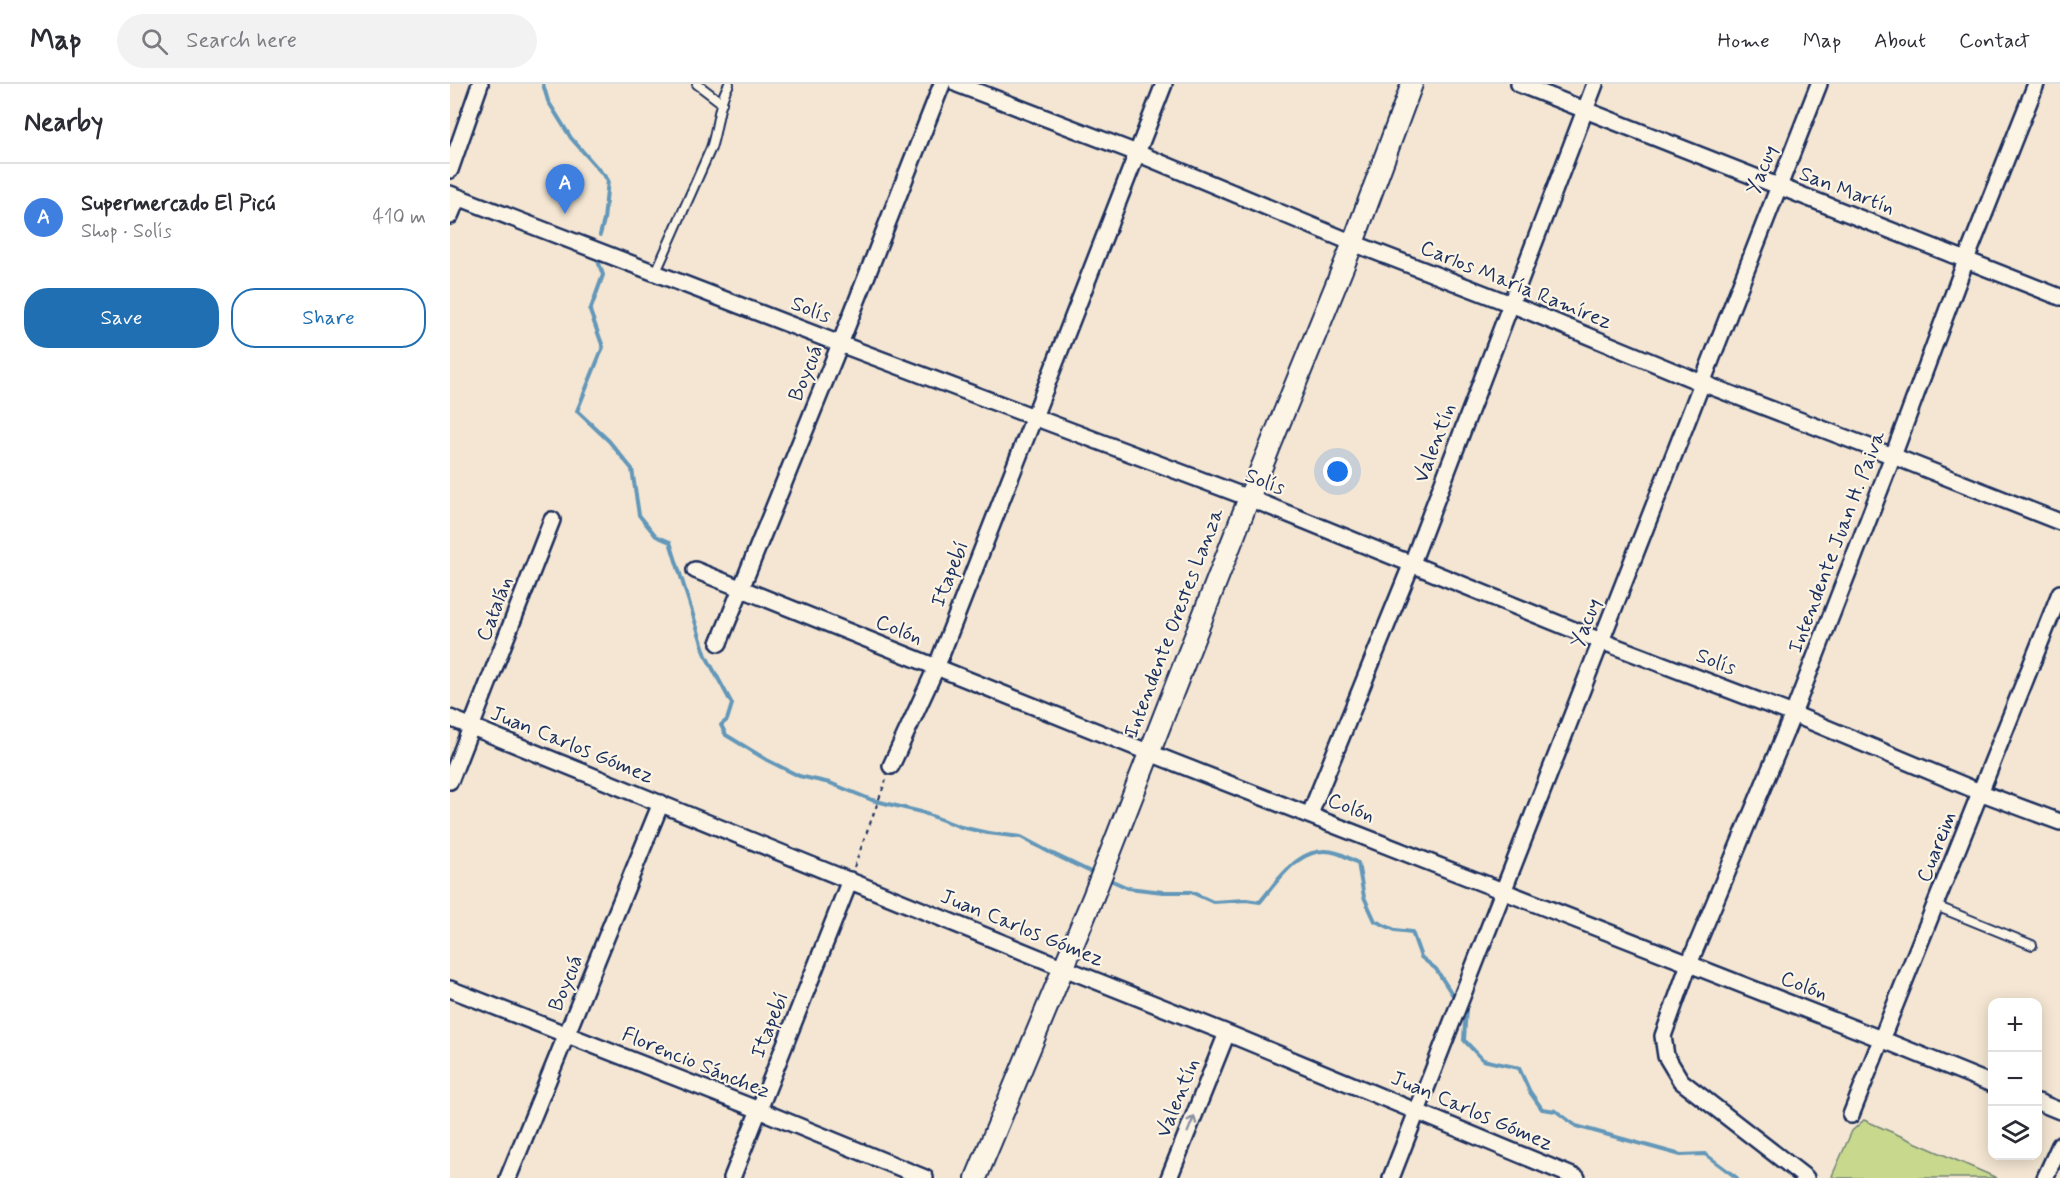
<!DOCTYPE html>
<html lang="en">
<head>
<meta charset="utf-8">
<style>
	:root { --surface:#fff; --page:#f2f2f3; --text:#2b2b33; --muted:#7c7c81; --line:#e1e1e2; --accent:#1f6fb2 }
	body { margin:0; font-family:Mynerve,sans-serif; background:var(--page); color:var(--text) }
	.controls { position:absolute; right:18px; bottom:18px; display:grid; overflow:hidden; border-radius:12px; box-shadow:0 3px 15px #0003 }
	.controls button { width:54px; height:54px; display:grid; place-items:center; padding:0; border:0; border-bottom:2px solid var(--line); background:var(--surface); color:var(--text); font:30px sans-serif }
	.you { position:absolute; left:888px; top:388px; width:21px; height:21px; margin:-15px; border:4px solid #fff; border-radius:50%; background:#1a73e8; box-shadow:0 0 0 9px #1a73e833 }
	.badge { display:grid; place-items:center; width:39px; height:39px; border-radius:50%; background:var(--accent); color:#fff; font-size:20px; font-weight:700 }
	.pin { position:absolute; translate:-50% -50px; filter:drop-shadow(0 2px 3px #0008) }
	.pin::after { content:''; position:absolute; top:32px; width:21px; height:18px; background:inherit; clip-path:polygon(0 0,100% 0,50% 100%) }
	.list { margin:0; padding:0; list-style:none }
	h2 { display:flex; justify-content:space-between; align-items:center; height:78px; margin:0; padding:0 24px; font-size:26px }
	h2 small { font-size:20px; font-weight:400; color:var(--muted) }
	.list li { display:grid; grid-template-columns:39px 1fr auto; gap:18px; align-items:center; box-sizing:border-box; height:108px; padding:0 24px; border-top:2px solid var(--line) }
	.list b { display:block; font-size:22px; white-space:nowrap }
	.list p { margin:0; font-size:20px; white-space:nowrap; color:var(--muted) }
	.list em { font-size:20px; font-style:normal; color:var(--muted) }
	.actions { display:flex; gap:12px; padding:18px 24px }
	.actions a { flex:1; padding:14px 0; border:2px solid var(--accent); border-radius:24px; text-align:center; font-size:21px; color:var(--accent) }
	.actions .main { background:var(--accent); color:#fff }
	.icon { flex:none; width:33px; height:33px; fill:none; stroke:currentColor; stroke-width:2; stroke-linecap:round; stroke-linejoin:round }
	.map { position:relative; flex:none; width:1610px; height:1094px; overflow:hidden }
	header { display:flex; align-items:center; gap:36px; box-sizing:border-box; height:84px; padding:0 30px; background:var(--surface); border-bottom:2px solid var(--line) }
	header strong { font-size:28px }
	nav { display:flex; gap:33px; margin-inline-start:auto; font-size:21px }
	.search { width:420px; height:54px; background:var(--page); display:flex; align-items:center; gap:15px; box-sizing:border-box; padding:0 21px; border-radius:33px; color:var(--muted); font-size:22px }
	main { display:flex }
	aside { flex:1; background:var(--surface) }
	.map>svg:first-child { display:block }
	.green { fill:#c8d98d; stroke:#728476; stroke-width:1.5 }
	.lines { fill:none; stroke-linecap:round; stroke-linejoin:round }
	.stream { stroke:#6397b9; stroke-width:4 }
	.service-casing { stroke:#1b2f5e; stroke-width:12 }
	.minor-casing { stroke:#1b2f5e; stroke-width:20 }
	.tertiary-casing { stroke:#1b2f5e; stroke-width:24 }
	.path { stroke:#1b2f5e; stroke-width:2; stroke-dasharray:4.5 4.5; stroke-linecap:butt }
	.service { stroke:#fcf5e5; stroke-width:8 }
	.minor { stroke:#fcf5e5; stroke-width:15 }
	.tertiary { stroke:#fcf5e5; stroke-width:20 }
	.oneway { stroke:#8c92a2 }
	.labels { text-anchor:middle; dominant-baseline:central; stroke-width:4.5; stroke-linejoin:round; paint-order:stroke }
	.street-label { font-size:21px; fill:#1b2f5e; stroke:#fcf5e5 }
</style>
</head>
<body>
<header>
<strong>Map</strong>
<div class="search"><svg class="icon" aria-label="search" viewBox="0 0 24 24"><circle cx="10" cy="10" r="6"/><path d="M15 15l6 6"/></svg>Search here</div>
<nav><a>Home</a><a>Map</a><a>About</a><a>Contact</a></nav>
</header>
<main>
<aside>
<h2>Nearby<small></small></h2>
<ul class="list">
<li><span class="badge" style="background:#3f7fe0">A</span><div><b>Supermercado El Picú</b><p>Shop · Solís</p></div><em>410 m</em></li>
</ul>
<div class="actions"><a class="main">Save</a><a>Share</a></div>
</aside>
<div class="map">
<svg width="1610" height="1094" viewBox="0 0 1610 1094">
	<rect width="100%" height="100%" fill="#f4e6d2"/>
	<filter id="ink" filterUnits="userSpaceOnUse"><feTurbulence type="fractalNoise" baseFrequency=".0167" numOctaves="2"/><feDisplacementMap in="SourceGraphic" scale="12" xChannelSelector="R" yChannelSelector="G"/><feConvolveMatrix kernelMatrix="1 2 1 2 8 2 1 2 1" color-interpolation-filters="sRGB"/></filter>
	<g filter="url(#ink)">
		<path class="green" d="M1414,1036L1547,1094H1385L1382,1092L1402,1047Z"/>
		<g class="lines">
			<path class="stream" d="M93,0L98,17L121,54L158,96L154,136L150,151
				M146,171L153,191L140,227L153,263L127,327L159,357L182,385L189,431L206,452L220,458L256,572L282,620L277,636L271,641L276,651L317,676L349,692L380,699L422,716L471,728L511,743L538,749L571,753L599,768L645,790
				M658,795L678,804L713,808H741L763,818L796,816L810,818C829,795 852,758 887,769C894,771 902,776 908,779L914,813L925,837L945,846L962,848L971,873L986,885L1002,910
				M1016,923L1014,956L1033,976L1069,984L1080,1008L1092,1025L1106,1027L1126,1042L1155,1050L1231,1071L1255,1070L1287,1094"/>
			<g class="service-casing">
				<path id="service" d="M247,0L272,19
					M206,188L261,64C268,43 268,19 279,0
					M1486,822L1582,861"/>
			</g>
			<g class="minor-casing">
				<path id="minor" d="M507,0L687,69L903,159L1061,220L1252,299L1443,372L1610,438
					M1069,0L1610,213
					M0,86L30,0
					M0,110L390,260L799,414L1151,557L1343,630L1532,709L1610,738
					M0,132L8,113
					M245,486L700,669L1431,955L1542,1000
					M269,559L390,260L492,0
					M0,634L614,884L777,949L1127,1094
					M441,682L486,584L714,0
					M0,697L102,436
					M860,730L962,479L1145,0
					M0,905L309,1026L475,1094
					M1588,1018L1610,1027
					M1401,1031L1610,509
					M58,1094L211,719
					M282,1094L400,796
					M719,1094L777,949
					M941,1094L1369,0
					M1356,1094L1231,997L1216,972L1213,952L1239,880L1343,630L1443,372L1516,176L1586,0
					M1595,1094L1610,1061"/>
			</g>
			<g class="tertiary-casing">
				<path id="tertiary" d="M526,1094L643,813L799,414L903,159L962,0"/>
			</g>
			<path class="path" d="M404,783L436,696"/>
			<use href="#service" class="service"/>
			<use href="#minor" class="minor"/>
			<use href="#tertiary" class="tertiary"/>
		</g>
		<defs><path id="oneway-shaft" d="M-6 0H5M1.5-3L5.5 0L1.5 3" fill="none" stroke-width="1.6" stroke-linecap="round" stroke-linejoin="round" transform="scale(1.5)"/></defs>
		<use class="oneway" href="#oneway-shaft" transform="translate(741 1040) rotate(-68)"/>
	</g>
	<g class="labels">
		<g class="street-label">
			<text transform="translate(1312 86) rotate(-68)">Yacuy</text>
			<text transform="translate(1397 107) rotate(21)">San Martín</text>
			<text transform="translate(1066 201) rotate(22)">Carlos María Ramírez</text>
			<text transform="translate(361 226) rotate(21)">Solís</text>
			<text transform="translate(356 289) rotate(-68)">Boycuá</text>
			<text transform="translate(985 359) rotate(-69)">Valentín</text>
			<text transform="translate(815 398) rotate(21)">Solís</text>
			<text transform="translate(1387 458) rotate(-69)">Intendente Juan H. Paiva</text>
			<text transform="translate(500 490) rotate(-68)">Itapebí</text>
			<text transform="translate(45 525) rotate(-69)">Catalán</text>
			<text transform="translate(724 539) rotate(-69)">Intendente Orestes Lanza</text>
			<text transform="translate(1136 539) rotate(-69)">Yacuy</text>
			<text transform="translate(449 546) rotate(22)">Colón</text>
			<text transform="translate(1266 578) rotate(21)">Solís</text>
			<text transform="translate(122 661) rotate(22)">Juan Carlos Gómez</text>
			<text transform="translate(901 724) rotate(21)">Colón</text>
			<text transform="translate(1487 763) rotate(-68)">Cuareim</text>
			<text transform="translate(572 844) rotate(22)">Juan Carlos Gómez</text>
			<text transform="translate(116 899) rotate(-68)">Boycuá</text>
			<text transform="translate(1354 902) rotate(21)">Colón</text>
			<text transform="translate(320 941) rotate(-68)">Itapebí</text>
			<text transform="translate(246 979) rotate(22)">Florencio Sánchez</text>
			<text transform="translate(728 1014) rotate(-68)">Valentín</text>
			<text transform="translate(1022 1027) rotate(23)">Juan Carlos Gómez</text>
		</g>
	</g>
</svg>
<div class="controls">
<button>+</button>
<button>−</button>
<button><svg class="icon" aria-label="layers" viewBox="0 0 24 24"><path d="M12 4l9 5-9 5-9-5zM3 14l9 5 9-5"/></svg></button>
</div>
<div class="you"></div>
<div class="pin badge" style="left:115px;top:130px;background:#3f7fe0">A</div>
</div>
</main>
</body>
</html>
